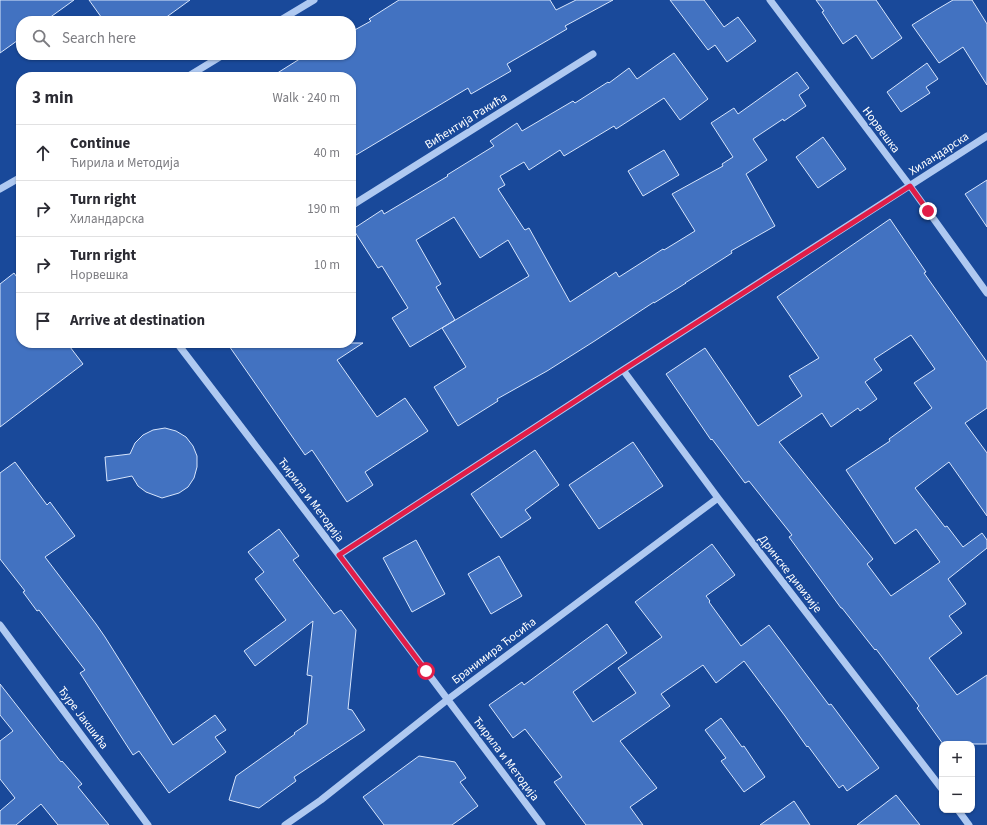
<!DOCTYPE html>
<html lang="en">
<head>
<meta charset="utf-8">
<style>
	:root { --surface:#fff; --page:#f2f2f3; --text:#2b2b33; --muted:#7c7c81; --line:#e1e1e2 }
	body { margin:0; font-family:"Source Sans 3",sans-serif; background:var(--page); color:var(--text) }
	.controls { position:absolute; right:12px; bottom:12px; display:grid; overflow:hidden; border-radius:8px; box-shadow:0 1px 3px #0004 }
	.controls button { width:36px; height:36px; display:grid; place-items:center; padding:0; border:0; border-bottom:1px solid var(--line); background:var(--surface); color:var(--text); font:20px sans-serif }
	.stop { position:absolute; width:12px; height:12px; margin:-9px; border:3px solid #e11d48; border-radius:50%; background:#fff }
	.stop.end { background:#e11d48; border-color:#fff; box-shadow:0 1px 4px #0008 }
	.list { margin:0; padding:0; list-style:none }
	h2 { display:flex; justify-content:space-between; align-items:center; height:52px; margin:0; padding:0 16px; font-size:17px }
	h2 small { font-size:13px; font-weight:400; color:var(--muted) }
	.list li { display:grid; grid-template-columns:26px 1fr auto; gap:12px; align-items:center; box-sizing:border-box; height:56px; padding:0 16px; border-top:1px solid var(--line) }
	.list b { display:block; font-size:15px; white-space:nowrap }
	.list p { margin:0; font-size:13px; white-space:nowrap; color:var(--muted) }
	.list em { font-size:13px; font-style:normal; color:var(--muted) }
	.icon { flex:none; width:22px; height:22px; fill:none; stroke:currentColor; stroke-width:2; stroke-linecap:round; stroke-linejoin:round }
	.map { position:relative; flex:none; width:987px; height:825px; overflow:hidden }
	.search { position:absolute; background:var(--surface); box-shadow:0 1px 3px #0004; left:16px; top:16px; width:340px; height:44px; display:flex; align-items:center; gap:10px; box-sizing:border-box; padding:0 14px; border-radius:16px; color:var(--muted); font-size:15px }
	.panel { position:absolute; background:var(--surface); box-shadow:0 1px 3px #0004; left:16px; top:72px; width:340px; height:276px; border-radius:16px }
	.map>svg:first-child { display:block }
	.building { fill:#4272c1; stroke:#d7e5fc; fill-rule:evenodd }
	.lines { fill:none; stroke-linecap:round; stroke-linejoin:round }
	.minor { stroke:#afc9f1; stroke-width:7 }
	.route { stroke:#e11d48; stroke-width:5 }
	.labels { text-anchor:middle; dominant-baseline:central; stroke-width:3; stroke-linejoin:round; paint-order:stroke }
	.street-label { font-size:12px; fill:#fff; stroke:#19499a }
</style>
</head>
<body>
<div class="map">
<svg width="987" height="825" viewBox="0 0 987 825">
	<rect width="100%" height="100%" fill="#19499a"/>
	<path class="building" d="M0,0H74L45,21H21V38L0,53Z
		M89,0H190L161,21H104Z
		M399,0H550L556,10L576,0H613L565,26L567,29L507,64L511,71L471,94L468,88L351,158V77H271L306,55H351V32L371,21L369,19Z
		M670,0H704L724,27L738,17L756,41L727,62L715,45L708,50Z
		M816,0H876L902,38L872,59L856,35L843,44L822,12L824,11Z
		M953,0H972L987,24V85L963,47L939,63L912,25L936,10Z
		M674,53L708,99L680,120L664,98L616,129L614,126L564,156L560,150L529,170L524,162L500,176L505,185L498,189L524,229L525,230L529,228L570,302L616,272L619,277L663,249L664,250L695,231L672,194L723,166L722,164L733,157L711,123L734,108L738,114L797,72L809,88L799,95L806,106L784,121L783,119L753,139L767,160L746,174L775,226L731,251L732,253L685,283H686L654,303V302L593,342L547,371L497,399L498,401L458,426L434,387L466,367L442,328L529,276L508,240L480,258L454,217L416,240L441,284L436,287L455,320L410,347L392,318L408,308L382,266L378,268L353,229L382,210L384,214L448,176L447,175L494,146L490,141L517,123L522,131L573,101L575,103L608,82L609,83L629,68L637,79Z
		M927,63L938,79L926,87L930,93L901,112L887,92Z
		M823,137L846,169L818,188L796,157Z
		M664,150L679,175L643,196L628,171Z
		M987,180V227L965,194Z
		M890,219L926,272L924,273L987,362V408L965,423L987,453V516L949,462L915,488L945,527L947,526L963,547L982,533L987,540V548L948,579L966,604L949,616L962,633L929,658L957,695L987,675V744H943L917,708L919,706L876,649L875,650L842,608H841L789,537L792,535L749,481L745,483L712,439L711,440L666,374L705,348L758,426L802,396L789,376L819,358L777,297ZM911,335L935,369L914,383L932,408L889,439L890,441L846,470L895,544L916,529L940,562L891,596L867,564L873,559L779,442L822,413L831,427L858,408L860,411L877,399L865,382L882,370L874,359Z
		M14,273L21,283V343H67L83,364L0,427V284Z
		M227,343H363L337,360L377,417L405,398L428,431L365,472L373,485L347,502L312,450L305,455Z
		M165,428L176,431L186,437L193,446L197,456V467L194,478L188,487L179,493L162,498L146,492L138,486L132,476L107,481L105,457L130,454L135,443L143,435L153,430Z
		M633,442L663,486L599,529L569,485Z
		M535,450L559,485L525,510L531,518L501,538L471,494Z
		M15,462L47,505L50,502L75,536L45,557L96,624L105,637L173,745L215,715L226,730L215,737L226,752L169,793L139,751L133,755L80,673L85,670L39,610L37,611L23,592L25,591L0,559V473Z
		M279,529L299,556L293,560L334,614L341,610L356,630L348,709L352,710L365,730L294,777L296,781L259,808L229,800L236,776L295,734L294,733L307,724L312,676L307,675L313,621L255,666L244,651L286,620L255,579L264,572L248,552Z
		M416,540L445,594L412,612L383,558Z
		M712,544L735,575L706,596L710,601L709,602L741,646L769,625L829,705L831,704L879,768L847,791L843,785L839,788L808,746L807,747L785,716L744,661L716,683L703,665L661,694L670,706L620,741L657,788L630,807L643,825H586L554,782L562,777L525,729L513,738L489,705L522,682L524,685L607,624L627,653L573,692L593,722L636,693L618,668L662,637L635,602Z
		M499,556L522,596L491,614L468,574Z
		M0,684L61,762L62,761L82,784L78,787L109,825H58L41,804L16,825H0V811L15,798L0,779V741L13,731L0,715Z
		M721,718L742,747L744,746L765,777L744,792L721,761L726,758L705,730Z
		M419,756L455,762L466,778L460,782L478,806L452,825H384L363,797Z
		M896,795L920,825H857Z
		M794,801L810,825H760Z"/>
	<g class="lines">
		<path class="minor" d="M770,0L910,186L987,293
			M279,21L314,0
			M187,77L223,55
			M0,189L21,177
			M351,206L593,54
			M177,343L339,555L542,825
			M623,370L718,498L942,789
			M339,555L623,370L987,136
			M0,625L148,825
			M958,810L969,825
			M285,825L321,800L447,700L718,498"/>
	</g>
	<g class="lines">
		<path class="route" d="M426,671L339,555L623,370L910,186L928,211"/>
	</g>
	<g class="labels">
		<g class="street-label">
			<text transform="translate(466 121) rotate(-32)">Вићентија Ракића</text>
			<text transform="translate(881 130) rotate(53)">Норвешка</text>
			<text transform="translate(939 154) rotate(-33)">Хиландарска</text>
			<text transform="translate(311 500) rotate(53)">Ћирила и Методија</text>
			<text transform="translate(790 574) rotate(52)">Дринске дивизије</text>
			<text transform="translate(494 651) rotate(-37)">Бранимира Ћосића</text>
			<text transform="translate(83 718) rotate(53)">Ђуре Јакшића</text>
			<text transform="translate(506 759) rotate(53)">Ћирила и Методија</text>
		</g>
	</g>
</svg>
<div class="controls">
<button>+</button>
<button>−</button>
</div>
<div class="stop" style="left:426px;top:671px"></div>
<div class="stop end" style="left:928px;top:211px"></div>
<div class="search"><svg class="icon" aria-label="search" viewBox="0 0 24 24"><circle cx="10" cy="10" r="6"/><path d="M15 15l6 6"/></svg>Search here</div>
<section class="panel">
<h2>3 min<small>Walk · 240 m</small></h2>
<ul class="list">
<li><svg class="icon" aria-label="ahead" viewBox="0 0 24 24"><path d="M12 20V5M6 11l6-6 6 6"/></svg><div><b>Continue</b><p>Ћирила и Методија</p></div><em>40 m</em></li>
<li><svg class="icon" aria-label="right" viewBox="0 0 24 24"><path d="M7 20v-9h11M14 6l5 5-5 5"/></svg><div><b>Turn right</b><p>Хиландарска</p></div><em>190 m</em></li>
<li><svg class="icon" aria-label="right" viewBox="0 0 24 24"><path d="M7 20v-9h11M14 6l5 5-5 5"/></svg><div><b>Turn right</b><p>Норвешка</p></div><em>10 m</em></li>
<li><svg class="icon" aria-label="arrive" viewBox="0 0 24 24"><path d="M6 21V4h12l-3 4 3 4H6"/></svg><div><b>Arrive at destination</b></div></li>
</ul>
</section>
</div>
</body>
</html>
